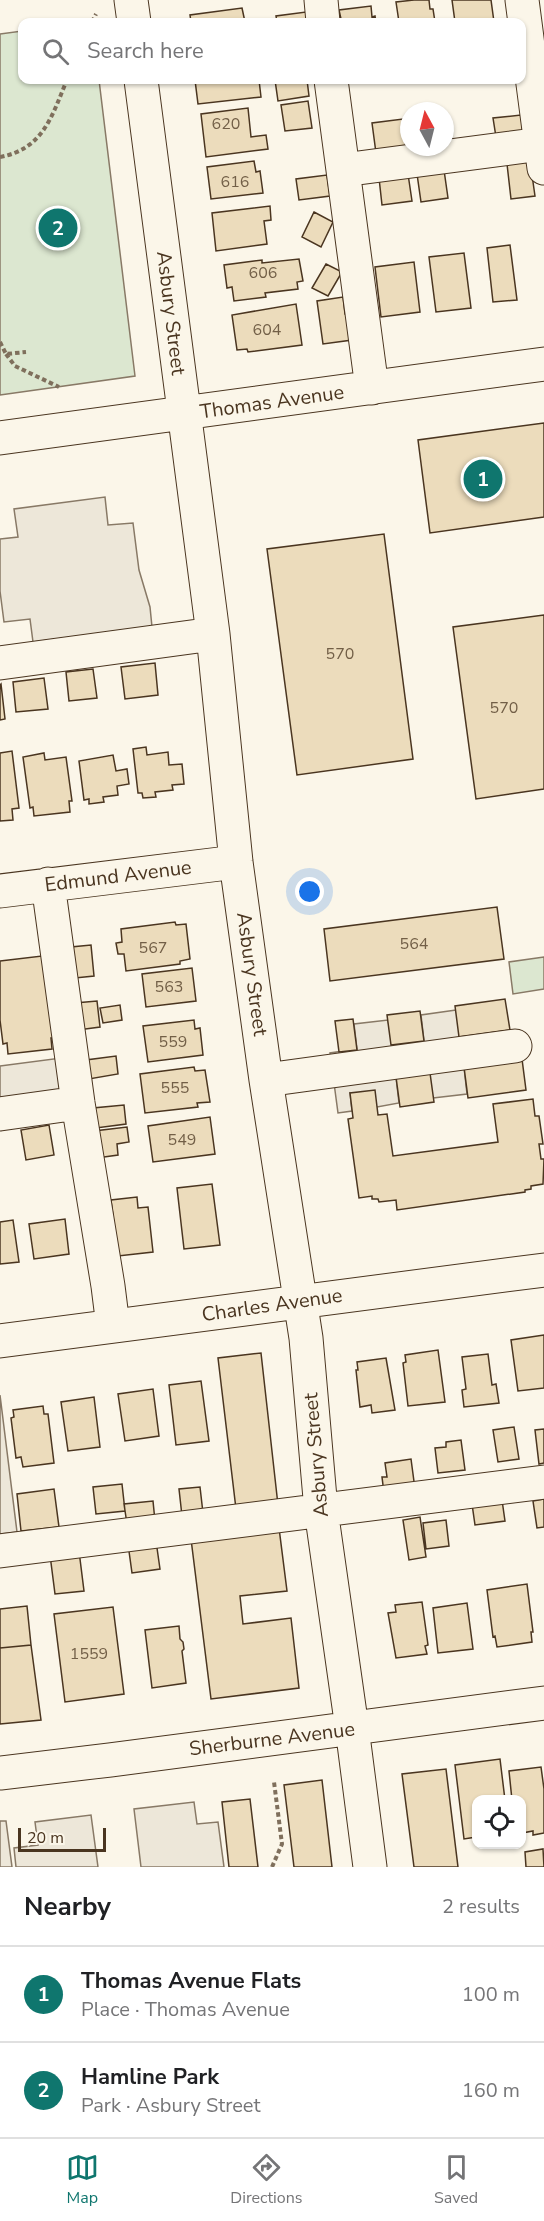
<!DOCTYPE html>
<html lang="en">
<head>
<meta charset="utf-8">
<style>
	:root { --surface:#fff; --page:#f2f2f2; --text:#202124; --muted:#757577; --line:#e0e0e0; --accent:#0f766e }
	body { margin:0; font-family:"Nunito Sans",sans-serif; background:var(--page); color:var(--text) }
	.controls { position:absolute; right:18px; bottom:18px; display:grid; overflow:hidden; border-radius:12px; box-shadow:0 2px 4px #0004 }
	.controls button { width:54px; height:54px; display:grid; place-items:center; padding:0; border:0; border-bottom:2px solid var(--line); background:var(--surface); color:var(--text); font:30px sans-serif }
	.compass { position:absolute; left:400px; top:102px; width:54px; height:54px; border-radius:50%; background:var(--surface); box-shadow:0 2px 4px #0004; rotate:353deg }
	.scale { position:absolute; left:18px; bottom:15px; width:88px; box-sizing:border-box; padding-left:6px; border:3px solid #4a3520; border-top:0; font-size:16px; line-height:21px; white-space:nowrap; color:#4a3520; -webkit-text-stroke:4px #fbf6e9; paint-order:stroke }
	.you { position:absolute; left:310px; top:892px; width:21px; height:21px; margin:-15px; border:4px solid #fff; border-radius:50%; background:#1a73e8; box-shadow:0 0 0 9px #1a73e833 }
	.badge { display:grid; place-items:center; width:39px; height:39px; border-radius:50%; background:var(--accent); color:#fff; font-size:20px; font-weight:700 }
	.pin { position:absolute; translate:-50% -50%; border:3px solid #fff; box-shadow:0 2px 6px #0006 }
	.list { margin:0; padding:0; list-style:none }
	h2 { display:flex; justify-content:space-between; align-items:center; height:78px; margin:0; padding:0 24px; font-size:26px }
	h2 small { font-size:20px; font-weight:400; color:var(--muted) }
	.list li { display:grid; grid-template-columns:39px 1fr auto; gap:18px; align-items:center; box-sizing:border-box; height:96px; padding:0 24px; border-top:2px solid var(--line) }
	.list b { display:block; font-size:22px; white-space:nowrap }
	.list p { margin:0; font-size:20px; white-space:nowrap; color:var(--muted) }
	.list em { font-size:20px; font-style:normal; color:var(--muted) }
	.icon { flex:none; width:33px; height:33px; fill:none; stroke:currentColor; stroke-width:2; stroke-linecap:round; stroke-linejoin:round }
	.map { position:relative; flex:none; width:544px; height:1867px; overflow:hidden }
	.search { position:absolute; background:var(--surface); box-shadow:0 2px 4px #0004; left:18px; right:18px; top:18px; height:66px; display:flex; align-items:center; gap:15px; box-sizing:border-box; padding:0 21px; border-radius:12px; color:var(--muted); font-size:22px }
	.sheet { height:270px; background:var(--surface) }
	nav { display:flex; justify-content:space-around; align-items:center; box-sizing:border-box; height:84px; border-top:2px solid var(--line); background:var(--surface); font-size:16px; color:var(--muted) }
	nav a { display:grid; justify-items:center; gap:3px }
	nav .on { color:var(--accent) }
	.map>svg:first-child { display:block }
	.green { fill:#dce7d0; stroke:#887966; stroke-width:1.5 }
	.parking { fill:#ede7d9; stroke:#887966; stroke-width:1.5 }
	.building { fill:#ecdcbc; stroke:#4a3520; stroke-width:1.5 }
	.lines { fill:none; stroke-linecap:round; stroke-linejoin:round }
	.minor-casing { stroke:#4a3520; stroke-width:35 }
	.path { stroke:#7f6f5c; stroke-width:4; stroke-dasharray:4.5 3; stroke-linecap:butt }
	.minor { stroke:#fbf6e9; stroke-width:33 }
	.labels { text-anchor:middle; dominant-baseline:central; stroke-width:4.5; stroke-linejoin:round; paint-order:stroke }
	.number-label { font-size:16px; fill:#725f47 }
	.street-label { font-size:20px; fill:#4a3520; stroke:#fbf6e9 }
</style>
</head>
<body>
<div class="map">
<svg width="544" height="1867" viewBox="0 0 544 1867">
	<rect width="100%" height="100%" fill="#fbf6e9"/>
	<path class="green" d="M22,31V80H99L135,376L0,395V34Z
		M544,957V989L513,994L509,962Z"/>
	<path class="parking" d="M105,497L108,525L133,523L139,570L150,607L152,627L33,642L30,619L4,622L0,591V539L18,537L14,509Z
		M456,1010L510,1030L511,1038L464,1067L467,1094L433,1098L396,1077L399,1103L377,1107L350,1093L352,1111L338,1113L330,1053L357,1049L354,1024L388,1020L392,1045L424,1041L421,1015Z
		M61,1058L68,1116L0,1126V1066Z
		M0,1395L17,1532L0,1534Z
		M194,1802L197,1824L218,1822L224,1867H141L134,1809Z
		M91,1815L98,1867H16L14,1848L38,1845L35,1822Z
		M0,1821H6L12,1867H0Z"/>
	<path class="building" d="M414,0H429L430,9H433L435,22H399L396,2Z
		M452,0H491L494,22H455Z
		M371,6L372,17L375,16L376,22H337V20L341,19L339,10Z
		M242,8L245,22H191L190,15Z
		M306,12L307,22H277L276,16Z
		M195,80H259L261,97L198,104Z
		M275,80H307L309,96L278,101Z
		M308,101L312,128L285,131L281,105Z
		M248,108L251,137L266,135L268,149L206,157L201,114Z
		M521,115L523,134L496,137L493,118Z
		M403,119L406,149L376,153L372,123Z
		M254,161L256,172L260,171L263,193L211,199L207,167Z
		M530,161L535,196L511,199L507,164Z
		M444,170L448,198L421,202L417,174Z
		M408,174L412,201L382,205L379,178Z
		M327,175L330,196L299,200L296,179Z
		M270,206L271,220L264,221L267,244L216,251L212,213Z
		M314,212L333,222L321,247L302,237Z
		M510,245L517,300L493,302L487,248Z
		M464,253L471,308L436,312L429,257Z
		M299,259L303,281L297,282L298,289L265,293L266,297L234,301L232,287L227,288L224,265L262,260V263Z
		M414,262L420,312L381,317L375,267Z
		M326,264L342,272L328,296L312,288Z
		M343,297L345,314H348L352,340L323,344L317,301Z
		M296,304L302,345L248,352L247,349L237,350L232,315Z
		M544,423V517L430,533L418,440Z
		M384,534L413,759L297,775L267,549Z
		M544,615V789L476,799L453,627Z
		M155,663L158,695L125,699L121,667Z
		M93,669L97,698L69,701L66,672Z
		M44,678L48,709L16,712L13,682Z
		M1,684L5,719L0,720V685Z
		M146,747L147,755L168,752L169,765L182,764L184,784L172,785L173,790L155,792L156,797L143,798L142,793H138L133,749Z
		M12,751L19,808L12,809L13,820L0,821V753Z
		M44,753L45,760L66,757L72,801H69L70,812L34,816L33,807L30,808L23,757Z
		M113,755L116,771L127,769L129,784L117,786L118,795L103,797L104,802L89,804V799L84,800L79,761Z
		M497,907L504,959L330,981L324,929Z
		M175,922L176,925L186,924L190,959L180,961V964L126,971L124,954H118L116,943L122,942L121,929Z
		M91,945L94,976L75,978L71,947Z
		M42,956L55,1038H51L52,1049L8,1054L7,1043L3,1044L0,1020V961Z
		M192,968L196,1001L146,1007L142,974Z
		M505,999L510,1030L459,1037L455,1006Z
		M97,1001L100,1027L78,1030L75,1003Z
		M120,1005L122,1020L103,1023L100,1008Z
		M420,1011L424,1041L391,1045L387,1015Z
		M353,1019L357,1050L339,1052L335,1021Z
		M194,1020L195,1029L200,1028L203,1055L148,1062L143,1026Z
		M116,1056L118,1074L89,1079L86,1060Z
		M522,1059L526,1090L468,1098L464,1067Z
		M194,1067L195,1071L205,1070L210,1102L197,1103L198,1107L145,1113L140,1074Z
		M430,1073L434,1102L400,1107L396,1077Z
		M375,1090L378,1115L387,1114L393,1156L498,1142L493,1104L533,1099L535,1116H539L543,1144H539L541,1159H544L543,1184L531,1186V1189L525,1190V1192L397,1210L396,1200L379,1202L378,1199H372V1196L359,1198L348,1119L353,1118L350,1093Z
		M124,1105L126,1124L96,1128L93,1108Z
		M210,1117L215,1154L153,1162L148,1126Z
		M49,1125L54,1155L26,1160L21,1130Z
		M127,1127L129,1142L117,1144L118,1155L97,1158L94,1131Z
		M212,1184L220,1245L184,1249L177,1188Z
		M137,1197L138,1208L148,1207L153,1252L118,1256L111,1200Z
		M65,1219L69,1254L34,1259L29,1224Z
		M13,1220L19,1262L0,1264V1222Z
		M544,1335V1388L518,1391L511,1340Z
		M438,1350L445,1402L408,1406L403,1363L406,1362L405,1355Z
		M261,1353L278,1505L236,1509L218,1358Z
		M488,1354L492,1385L496,1384L499,1403L464,1407L462,1390L466,1389L462,1357Z
		M386,1358L395,1410L372,1413L371,1405L360,1407L356,1370H358L357,1362Z
		M201,1381L209,1441L176,1445L169,1385Z
		M153,1389L159,1436L125,1441L118,1394Z
		M94,1397L100,1447L68,1451L61,1402Z
		M43,1406L44,1414H48L54,1463L23,1467L21,1457L16,1458L11,1418L14,1417L13,1410Z
		M514,1427L519,1459L498,1462L493,1430Z
		M544,1429V1463L539,1464L535,1430Z
		M461,1440L465,1470L438,1473L435,1448L446,1447V1442Z
		M411,1459L415,1489L384,1493L382,1477H387L385,1463Z
		M122,1484L125,1511L96,1514L93,1487Z
		M200,1487L203,1513L182,1516L179,1489Z
		M54,1489L59,1527L21,1531L17,1494Z
		M501,1493L505,1521L475,1525L471,1497Z
		M544,1499V1527L537,1528L533,1501Z
		M153,1501L155,1521L127,1524L124,1504Z
		M420,1517L426,1557L409,1560L403,1520Z
		M278,1520L287,1591L240,1596L243,1624L291,1618L299,1688L211,1699L190,1531Z
		M446,1520L449,1546L426,1549L423,1523Z
		M156,1541L160,1569L132,1573L128,1544Z
		M79,1551L84,1591L55,1594L50,1555Z
		M527,1584L533,1632H531L532,1642L497,1647L495,1636L493,1637L487,1590Z
		M422,1602L428,1645L425,1646L427,1654L396,1658L388,1613L396,1612L395,1605Z
		M467,1603L473,1649L438,1653L433,1608Z
		M27,1606L31,1645L0,1648V1609Z
		M113,1607L124,1694L65,1702L54,1614Z
		M179,1626L180,1639L183,1642L184,1649L182,1651L186,1683L152,1688L145,1630Z
		M31,1645L41,1720L0,1724V1648Z
		M500,1759L505,1800H476V1837L464,1839L455,1765Z
		M541,1767L544,1789V1833L533,1835V1831L522,1833V1800H512L509,1771Z
		M446,1769L458,1867H414L402,1774Z
		M322,1780L332,1867H294L284,1785Z
		M250,1799L258,1867H229L222,1802Z
		M543,1849L544,1867H526L525,1852Z"/>
	<g class="lines">
		<g class="minor-casing">
			<path id="minor" d="M131,0L134,22
				M321,0L323,22
				M522,0L544,168
				M141,80L213,634L236,862L266,1080L306,1338L321,1510L352,1728L370,1867
				M331,80L372,388
				M343,170L541,144
				M0,438L544,364
				M0,663L213,634
				M48,884L78,1103L108,1286L113,1326
				M0,891L236,862
				M266,1080L515,1046
				M0,1114L78,1103
				M0,1341L544,1270
				M0,1551L544,1482
				M0,1773L110,1760L544,1703"/>
		</g>
		<path class="path" d="M92,22L96,14
			M0,157C44,149 52,115 67,80
			M0,342L6,354L26,352
			M6,354L15,366L59,387
			M272,1867L282,1844L274,1782"/>
		<use href="#minor" class="minor"/>
	</g>
	<g class="labels">
		<g class="number-label">
			<text x="226" y="124">620</text>
			<text x="235" y="182">616</text>
			<text x="263" y="273">606</text>
			<text x="267" y="330">604</text>
			<text x="340" y="654">570</text>
			<text x="504" y="708">570</text>
			<text x="414" y="944">564</text>
			<text x="153" y="948">567</text>
			<text x="169" y="987">563</text>
			<text x="173" y="1042">559</text>
			<text x="175" y="1088">555</text>
			<text x="182" y="1140">549</text>
			<text x="89" y="1654">1559</text>
		</g>
		<g class="street-label">
			<text transform="translate(171 313) rotate(83)">Asbury Street</text>
			<text transform="translate(272 402) rotate(-8)">Thomas Avenue</text>
			<text transform="translate(118 876) rotate(-7)">Edmund Avenue</text>
			<text transform="translate(252 974) rotate(82)">Asbury Street</text>
			<text transform="translate(272 1305) rotate(-8)">Charles Avenue</text>
			<text transform="translate(316 1455) rotate(-95)">Asbury Street</text>
			<text transform="translate(272 1739) rotate(-7)">Sherburne Avenue</text>
		</g>
	</g>
</svg>
<div class="controls">
<button><svg class="icon" aria-label="locate" viewBox="0 0 24 24"><circle cx="12" cy="12" r="6"/><path d="M12 2v4M12 18v4M2 12h4M18 12h4"/></svg></button>
</div>
<svg class="compass" viewBox="-18 -18 36 36"><path d="M0-13l5 13h-10z" fill="#e53935"/><path d="M0 13l5-13h-10z" fill="#757577"/></svg>
<div class="scale">20 m</div>
<div class="you"></div>
<div class="pin badge" style="left:483px;top:479px">1</div>
<div class="pin badge" style="left:58px;top:228px">2</div>
<div class="search"><svg class="icon" aria-label="search" viewBox="0 0 24 24"><circle cx="10" cy="10" r="6"/><path d="M15 15l6 6"/></svg>Search here</div>
</div>
<section class="sheet">
<h2>Nearby<small>2 results</small></h2>
<ul class="list">
<li><span class="badge">1</span><div><b>Thomas Avenue Flats</b><p>Place · Thomas Avenue</p></div><em>100 m</em></li>
<li><span class="badge">2</span><div><b>Hamline Park</b><p>Park · Asbury Street</p></div><em>160 m</em></li>
</ul>
</section>
<nav>
<a class="on"><svg class="icon" aria-label="map" viewBox="0 0 24 24"><path d="M3 6l6-2 6 2 6-2v14l-6 2-6-2-6 2zM9 4v14M15 6v14"/></svg>Map</a>
<a><svg class="icon" aria-label="directions" viewBox="0 0 24 24"><path d="M12 3l9 9-9 9-9-9zM9 14v-3h6M13 9l2 2-2 2"/></svg>Directions</a>
<a><svg class="icon" aria-label="saved" viewBox="0 0 24 24"><path d="M7 4h10v16l-5-4-5 4z"/></svg>Saved</a>
</nav>
</body>
</html>
